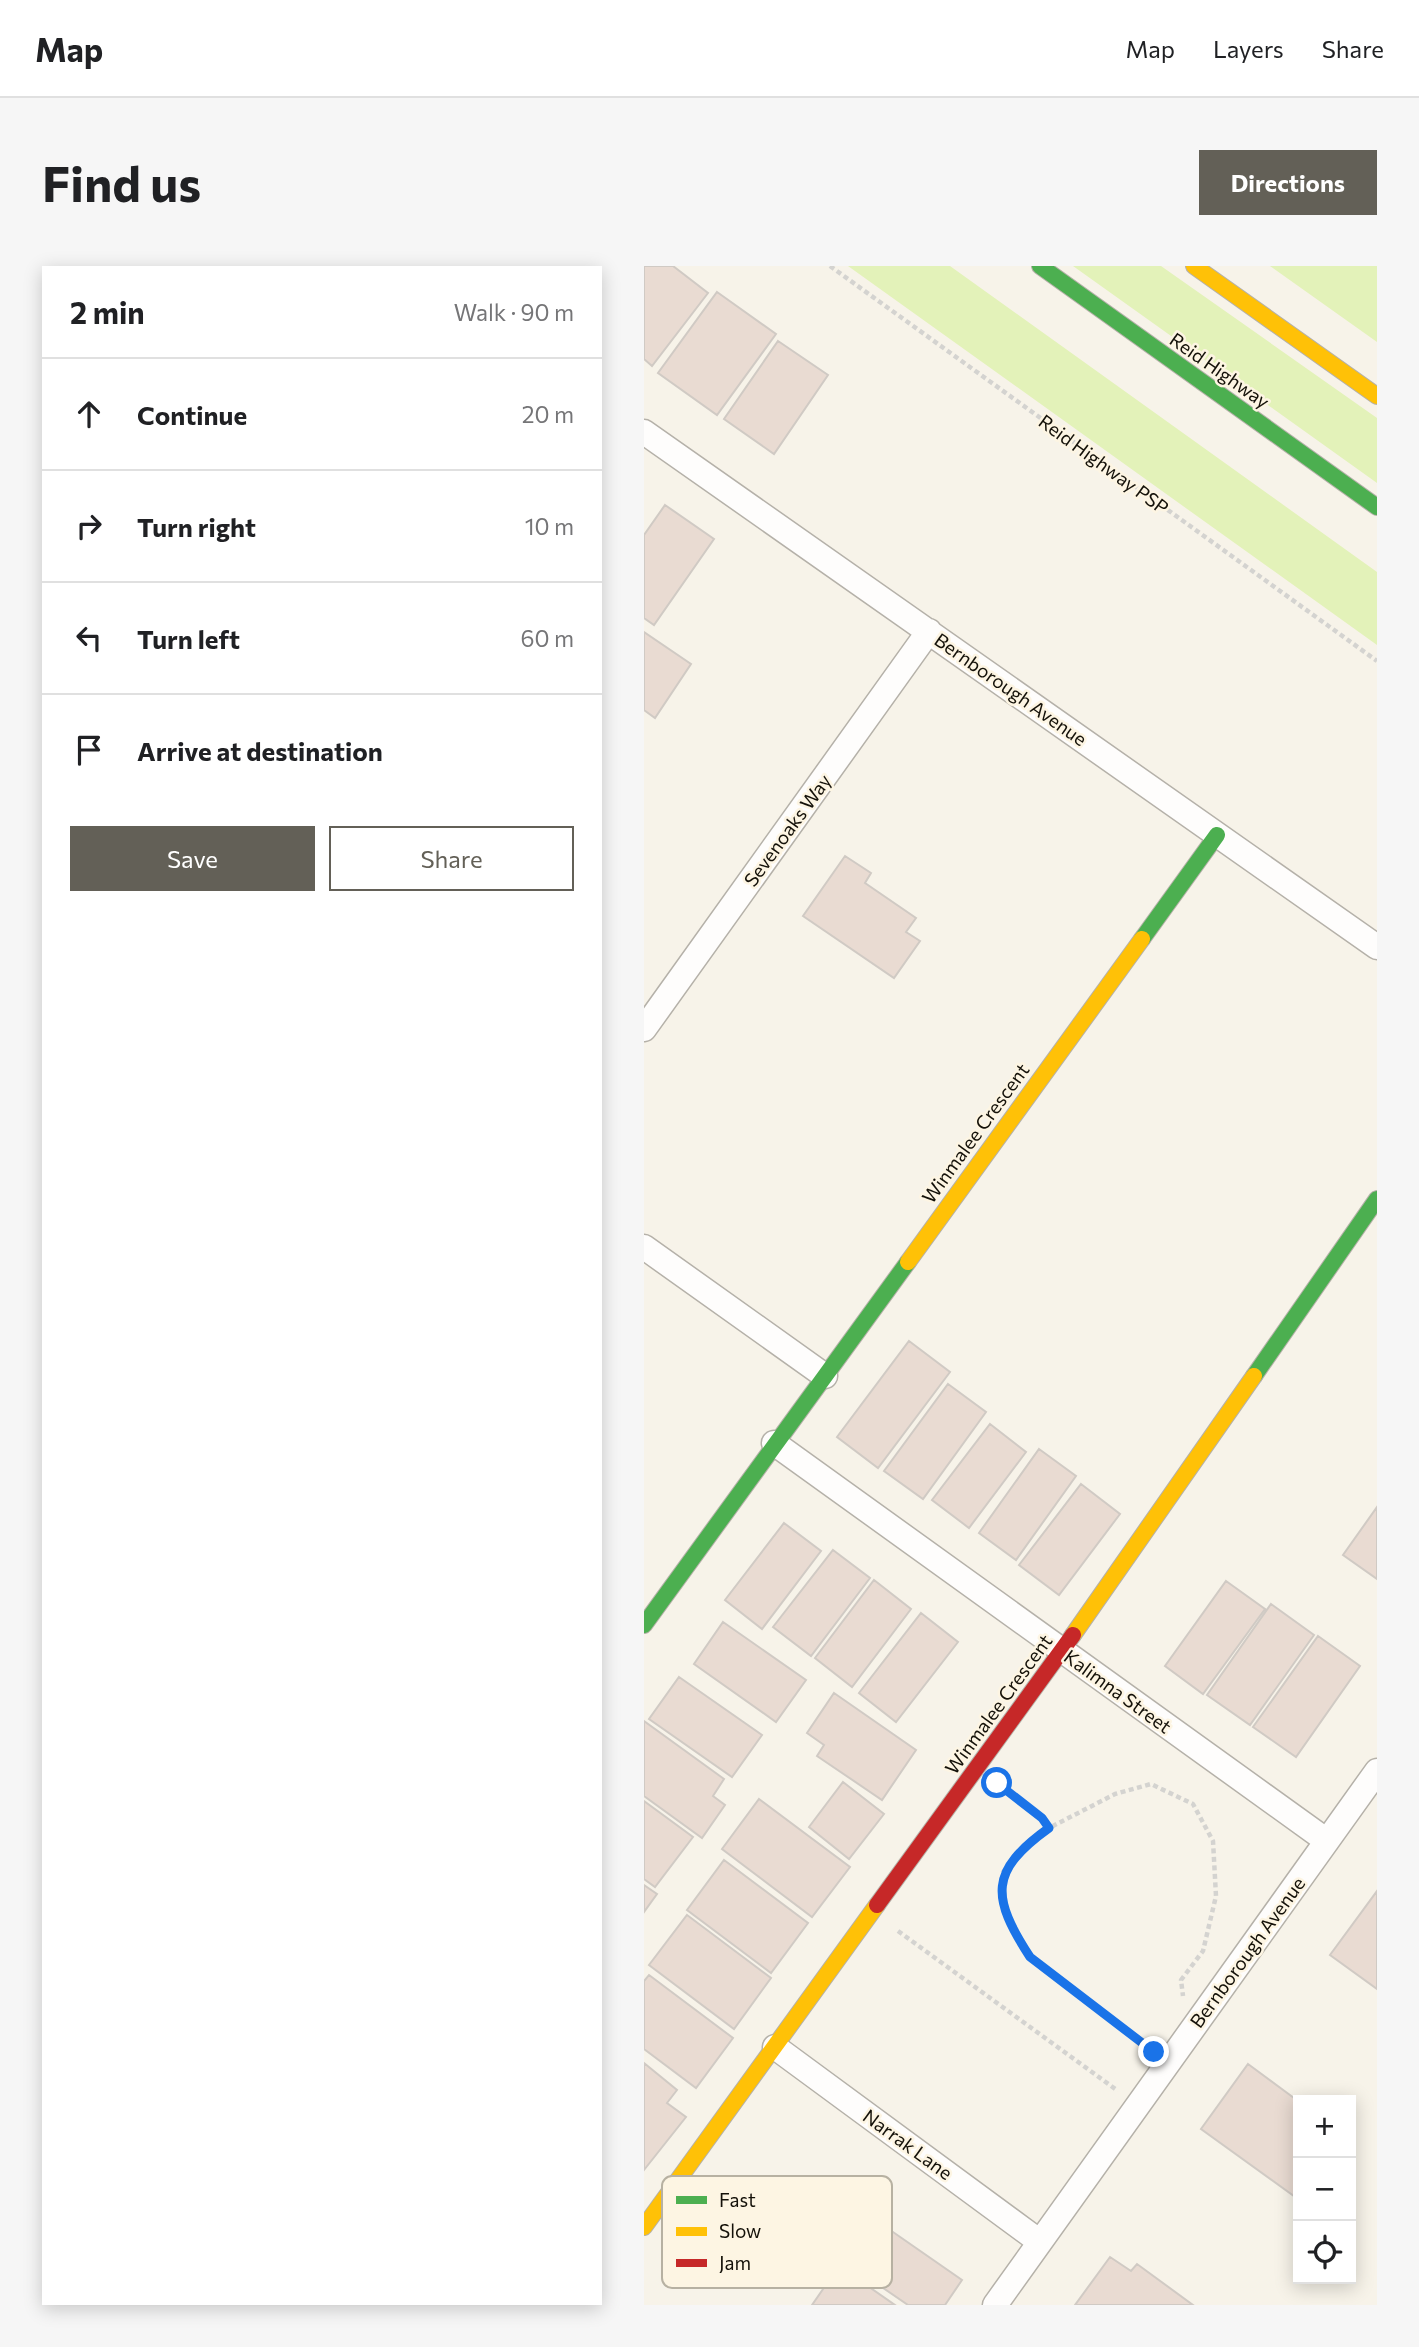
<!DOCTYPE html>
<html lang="en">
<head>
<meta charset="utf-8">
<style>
	:root { --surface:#fff; --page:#f6f6f6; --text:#202124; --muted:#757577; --line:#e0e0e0; --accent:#636057 }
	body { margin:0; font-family:Commissioner,sans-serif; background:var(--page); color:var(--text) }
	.controls { position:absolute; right:21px; bottom:21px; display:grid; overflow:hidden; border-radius:0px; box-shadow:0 4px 18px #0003 }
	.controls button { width:63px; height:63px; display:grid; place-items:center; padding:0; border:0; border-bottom:2px solid var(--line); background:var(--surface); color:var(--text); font:35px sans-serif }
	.stop { position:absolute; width:21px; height:21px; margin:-16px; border:5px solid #1a73e8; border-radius:50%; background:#fff }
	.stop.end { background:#1a73e8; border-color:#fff; box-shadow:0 2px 7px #0008 }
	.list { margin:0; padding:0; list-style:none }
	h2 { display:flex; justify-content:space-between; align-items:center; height:91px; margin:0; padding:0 28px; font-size:30px }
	h2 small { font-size:23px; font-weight:400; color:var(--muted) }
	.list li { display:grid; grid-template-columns:46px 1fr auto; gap:21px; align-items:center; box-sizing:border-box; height:112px; padding:0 28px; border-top:2px solid var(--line) }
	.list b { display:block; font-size:26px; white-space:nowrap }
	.list em { font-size:23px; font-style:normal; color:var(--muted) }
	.actions { display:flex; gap:14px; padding:21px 28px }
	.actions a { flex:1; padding:16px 0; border:2px solid var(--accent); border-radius:0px; text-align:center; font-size:24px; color:var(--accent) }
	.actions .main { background:var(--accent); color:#fff }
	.icon { flex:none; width:38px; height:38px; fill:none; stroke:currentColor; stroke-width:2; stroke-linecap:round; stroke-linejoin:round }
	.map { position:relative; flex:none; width:733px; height:2039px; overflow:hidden; border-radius:0px }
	header { display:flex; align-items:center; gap:42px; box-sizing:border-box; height:98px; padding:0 35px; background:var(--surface); border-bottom:2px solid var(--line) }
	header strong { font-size:33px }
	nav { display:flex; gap:38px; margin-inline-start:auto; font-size:24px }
	.intro { display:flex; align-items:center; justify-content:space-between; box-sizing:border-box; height:168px; padding:0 42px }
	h1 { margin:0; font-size:49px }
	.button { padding:18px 32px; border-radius:0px; background:var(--accent); color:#fff; font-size:24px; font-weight:700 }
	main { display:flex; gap:42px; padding:0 42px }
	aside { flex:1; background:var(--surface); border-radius:0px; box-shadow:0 4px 18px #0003 }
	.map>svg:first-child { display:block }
	.green { fill:#e3f2b9 }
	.building { fill:#e9dbd2; stroke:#d0cac4; stroke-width:2 }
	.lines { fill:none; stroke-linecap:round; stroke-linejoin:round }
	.street-casing { stroke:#b5b1a9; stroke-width:27 }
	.fast-casing { stroke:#b5b1a9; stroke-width:18 }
	.slow-casing { stroke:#b5b1a9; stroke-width:18 }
	.jam-casing { stroke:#b5b1a9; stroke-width:18 }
	.path { stroke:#d4d3d0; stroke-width:4.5; stroke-dasharray:5 3.5; stroke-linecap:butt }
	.street { stroke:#fefdfc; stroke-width:24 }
	.fast { stroke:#4caf50; stroke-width:16 }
	.slow { stroke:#ffc107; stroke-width:16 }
	.jam { stroke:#c62828; stroke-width:16 }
	.route { stroke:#1a73e8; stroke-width:9 }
	.labels { text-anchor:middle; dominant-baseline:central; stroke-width:5; stroke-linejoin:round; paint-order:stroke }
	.street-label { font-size:19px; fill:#141109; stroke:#fdf5e3 }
	.key { fill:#fdf5e3; stroke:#b7b1a2; stroke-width:2 }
	.key-label { font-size:19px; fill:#141109 }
</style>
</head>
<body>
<header>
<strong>Map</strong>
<nav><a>Map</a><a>Layers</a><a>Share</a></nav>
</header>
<div class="intro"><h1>Find us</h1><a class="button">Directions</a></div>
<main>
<aside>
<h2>2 min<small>Walk · 90 m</small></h2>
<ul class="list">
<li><svg class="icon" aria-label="ahead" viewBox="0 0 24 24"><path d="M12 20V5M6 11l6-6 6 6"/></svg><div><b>Continue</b></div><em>20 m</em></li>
<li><svg class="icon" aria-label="right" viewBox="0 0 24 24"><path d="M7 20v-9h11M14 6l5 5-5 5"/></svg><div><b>Turn right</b></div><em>10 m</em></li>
<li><svg class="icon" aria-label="left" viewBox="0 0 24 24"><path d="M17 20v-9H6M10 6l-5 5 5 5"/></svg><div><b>Turn left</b></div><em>60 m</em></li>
<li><svg class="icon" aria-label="arrive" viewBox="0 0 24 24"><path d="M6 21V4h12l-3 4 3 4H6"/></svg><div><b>Arrive at destination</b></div></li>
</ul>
<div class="actions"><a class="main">Save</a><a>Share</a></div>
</aside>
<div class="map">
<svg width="733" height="2039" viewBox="0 0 733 2039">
	<rect width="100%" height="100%" fill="#f7f3e9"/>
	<path class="green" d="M204,0H306L733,306V379Z
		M429,0H517L733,152V217Z
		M626,0H733V76Z"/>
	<path class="building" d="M0,0H29L64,27L8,100L0,93Z
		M73,26L132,68L73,149L14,107Z
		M134,75L184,109L130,188L80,153Z
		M21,239L70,273L10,359L0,352V269Z
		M0,366L47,398L11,452L0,444Z
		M201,590L227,607L221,617L272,652L262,666L276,675L250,712L159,650Z
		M265,1075L306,1106L234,1202L193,1171Z
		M304,1118L342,1146L279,1233L240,1205Z
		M346,1158L382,1186L325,1262L288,1234Z
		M395,1183L432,1210L372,1294L335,1267Z
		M437,1218L476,1248L415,1329L375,1299Z
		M733,1241V1313L699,1289Z
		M140,1257L177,1285L118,1363L81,1334Z
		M189,1284L226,1312L167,1390L129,1361Z
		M230,1314L267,1343L208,1421L171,1392Z
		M582,1315L621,1343L559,1428L521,1400Z
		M627,1338L670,1369L606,1459L563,1429Z
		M277,1347L314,1376L252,1456L215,1427Z
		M79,1356L162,1414L132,1456L50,1398Z
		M674,1370L716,1400L652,1491L609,1461Z
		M35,1411L118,1469L88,1511L5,1453Z
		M190,1427L272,1484L238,1534L173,1490L180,1479L163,1467Z
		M0,1455L80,1513L69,1530L81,1539L58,1572L0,1530Z
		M199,1516L240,1548L205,1593L165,1561Z
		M115,1533L206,1601L168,1651L78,1583Z
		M0,1535L49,1571L11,1621L0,1613Z
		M80,1594L164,1657L127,1707L43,1644Z
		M0,1619L13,1628L0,1646Z
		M733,1625V1723L686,1689Z
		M43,1649L127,1712L90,1763L5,1699Z
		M5,1709L89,1772L52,1822L0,1783V1715Z
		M0,1797L33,1824L23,1837L42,1851L0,1904Z
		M604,1798L654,1835V1933L557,1863Z
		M236,1957L318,2014L301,2039H264L207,2000Z
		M466,1991L487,2005L493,1998L549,2039H431Z
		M195,2000L251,2039H168Z"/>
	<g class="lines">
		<g class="street-casing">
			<path id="street" d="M0,166L733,681
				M0,763L285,365
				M0,981L181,1110
				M130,1177L683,1575
				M131,1781L396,1976
				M351,2039L733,1505"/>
		</g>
		<g class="fast-casing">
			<path id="fast" d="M396,0L733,241
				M498,673L573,569
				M610,1110L733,933
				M0,1359L264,996"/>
		</g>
		<g class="slow-casing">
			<path id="slow" d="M550,0L733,130
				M264,996L498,673
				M429,1369L610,1110
				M0,1961L233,1639"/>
		</g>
		<g class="jam-casing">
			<path id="jam" d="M233,1639L429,1369"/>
		</g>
		<path class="path" d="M186,0L733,395
			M357,1520L399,1552L405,1562L471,1528L507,1518L549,1538L569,1575L572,1630L559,1685L537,1714L539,1730
			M405,1562L379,1580L359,1606L357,1625L364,1654L386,1691L503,1780
			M254,1665L474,1825"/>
		<use href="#street" class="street"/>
		<use href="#fast" class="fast"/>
		<use href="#slow" class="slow"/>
		<use href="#jam" class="jam"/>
	</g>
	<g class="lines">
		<path class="route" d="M353,1517L398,1552L405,1562C345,1605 347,1631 386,1691L510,1786"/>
	</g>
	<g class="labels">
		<g class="street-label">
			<text transform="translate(576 104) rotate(35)">Reid Highway</text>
			<text transform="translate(460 198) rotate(36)">Reid Highway PSP</text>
			<text transform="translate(367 423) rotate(35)">Bernborough Avenue</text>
			<text transform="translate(143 564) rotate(-54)">Sevenoaks Way</text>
			<text transform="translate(331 867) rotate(-54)">Winmalee Crescent</text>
			<text transform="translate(474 1425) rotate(36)">Kalimna Street</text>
			<text transform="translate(354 1438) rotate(-54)">Winmalee Crescent</text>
			<text transform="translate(603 1686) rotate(-54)">Bernborough Avenue</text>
			<text transform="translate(264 1878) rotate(36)">Narrak Lane</text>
		</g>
	</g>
	<rect x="18" y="1910" width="230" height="112" rx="10" class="key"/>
	<rect x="32" y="1930" width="31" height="8" fill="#4caf50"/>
	<rect x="32" y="1961" width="31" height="9" fill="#ffc107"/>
	<rect x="32" y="1993" width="31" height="8" fill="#c62828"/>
	<g class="key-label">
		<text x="75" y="1941">Fast</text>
		<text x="75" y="1972">Slow</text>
		<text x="75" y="2004">Jam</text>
	</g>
</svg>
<div class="controls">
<button>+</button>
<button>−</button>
<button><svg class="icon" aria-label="locate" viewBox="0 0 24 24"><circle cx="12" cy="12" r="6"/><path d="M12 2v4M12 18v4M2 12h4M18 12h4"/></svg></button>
</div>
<div class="stop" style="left:353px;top:1517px"></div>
<div class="stop end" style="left:510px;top:1786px"></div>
</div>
</main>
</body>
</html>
